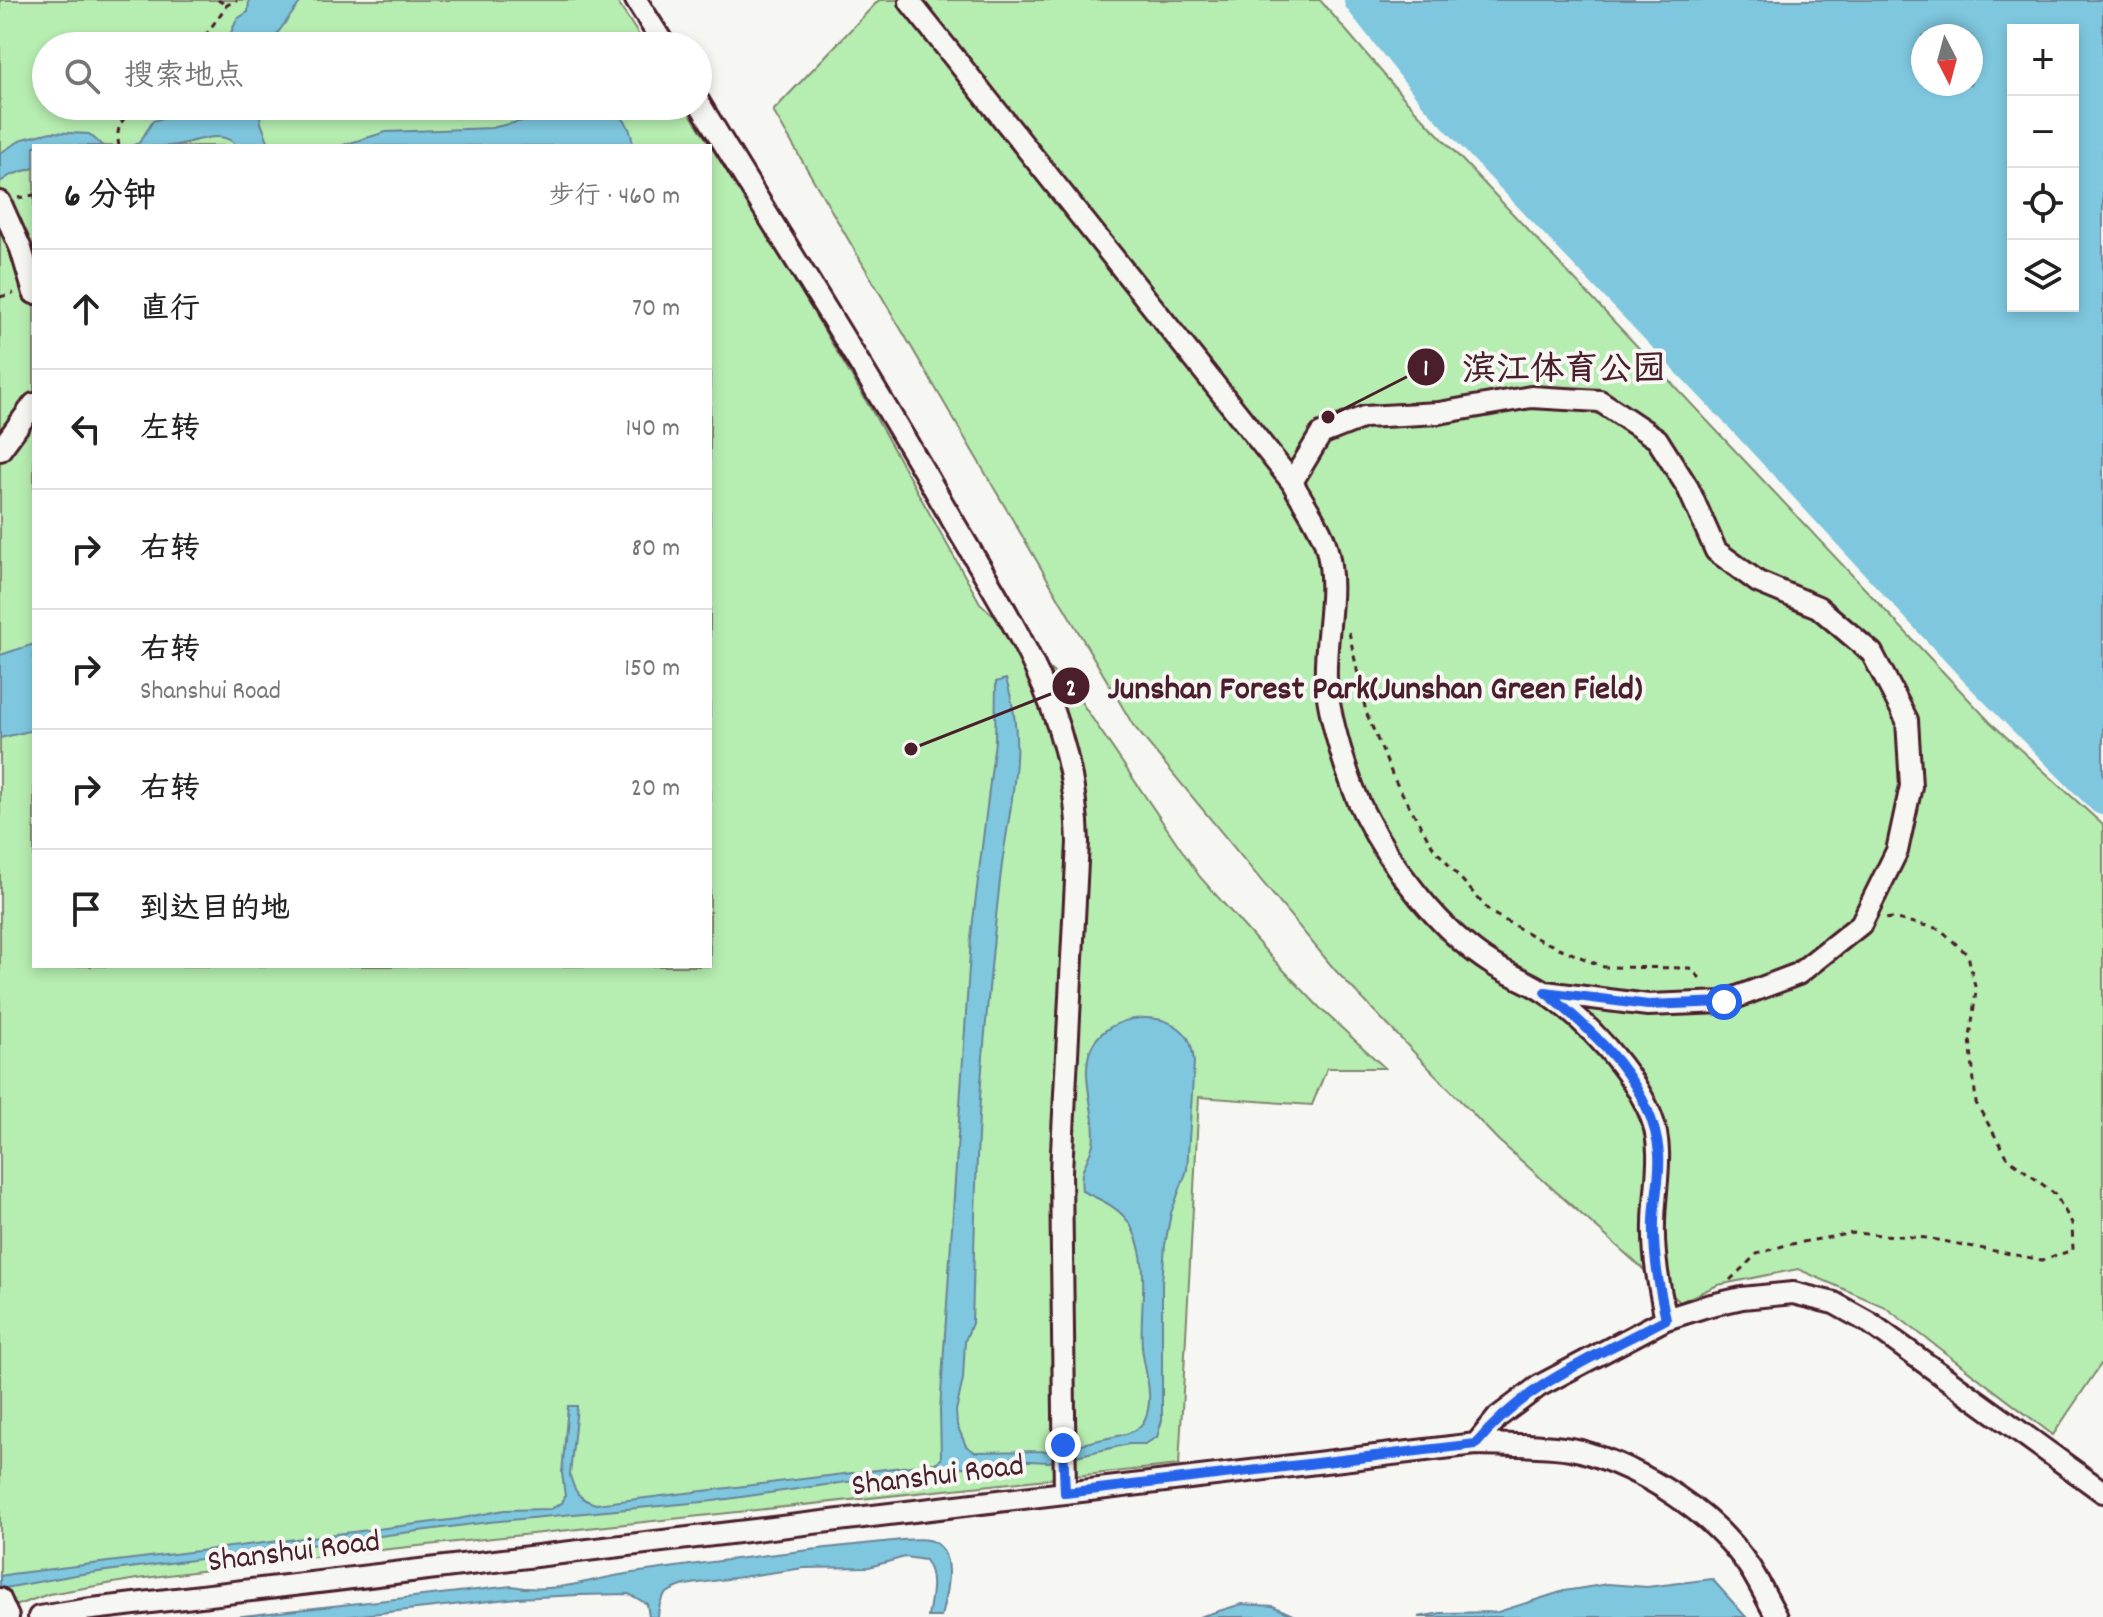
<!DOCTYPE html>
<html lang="zh">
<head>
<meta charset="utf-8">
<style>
	:root { --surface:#fff; --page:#f2f2f2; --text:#222; --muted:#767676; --line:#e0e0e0 }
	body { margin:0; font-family:Dekko,"LXGW WenKai TC",sans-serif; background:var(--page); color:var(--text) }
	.controls { position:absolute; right:24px; top:24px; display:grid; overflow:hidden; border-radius:0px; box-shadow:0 4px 12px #0003 }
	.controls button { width:72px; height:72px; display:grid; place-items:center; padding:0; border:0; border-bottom:2px solid var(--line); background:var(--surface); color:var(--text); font:40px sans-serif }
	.compass { position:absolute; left:1911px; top:24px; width:72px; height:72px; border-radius:50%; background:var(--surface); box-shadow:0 4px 12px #0003; rotate:174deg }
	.stop { position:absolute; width:24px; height:24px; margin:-18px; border:6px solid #2563eb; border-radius:50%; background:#fff }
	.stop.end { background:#2563eb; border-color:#fff; box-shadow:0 2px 8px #0008 }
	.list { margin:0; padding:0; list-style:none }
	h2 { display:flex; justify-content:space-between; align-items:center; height:104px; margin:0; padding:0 32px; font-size:34px }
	h2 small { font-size:26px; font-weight:400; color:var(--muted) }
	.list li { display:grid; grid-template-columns:52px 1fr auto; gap:24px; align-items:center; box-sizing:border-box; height:120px; padding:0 32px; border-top:2px solid var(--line) }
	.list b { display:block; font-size:30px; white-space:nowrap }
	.list p { margin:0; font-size:26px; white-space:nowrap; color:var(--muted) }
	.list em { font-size:26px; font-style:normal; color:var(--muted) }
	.icon { flex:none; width:44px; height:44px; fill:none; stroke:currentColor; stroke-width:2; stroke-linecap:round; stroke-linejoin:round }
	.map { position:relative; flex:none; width:2103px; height:1617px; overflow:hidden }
	.search { position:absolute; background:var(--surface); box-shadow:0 4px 12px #0003; left:32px; top:32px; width:680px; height:88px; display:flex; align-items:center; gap:20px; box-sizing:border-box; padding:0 28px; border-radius:44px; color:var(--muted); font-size:30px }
	.panel { position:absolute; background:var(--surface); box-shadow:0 4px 12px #0003; left:32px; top:144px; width:680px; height:824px; border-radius:0px }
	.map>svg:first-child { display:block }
	.green { fill:#b6edb0; stroke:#80866e; stroke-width:2; fill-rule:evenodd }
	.water { fill:#7ec7df; stroke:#698497; stroke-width:2; fill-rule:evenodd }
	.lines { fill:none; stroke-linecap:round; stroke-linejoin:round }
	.river { stroke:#7ec7df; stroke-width:32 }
	.minor-casing { stroke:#4a1f2b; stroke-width:26 }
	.path { stroke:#4a1f2b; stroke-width:3; stroke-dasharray:6 6; stroke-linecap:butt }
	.minor { stroke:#f6f6f2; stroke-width:20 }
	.route { stroke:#2563eb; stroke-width:10 }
	.labels { text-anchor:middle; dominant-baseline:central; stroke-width:8; stroke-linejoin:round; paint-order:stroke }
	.street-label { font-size:32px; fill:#4a1f2b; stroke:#f6f6f2 }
	.leader { fill:none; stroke:#4a1f2b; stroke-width:3 }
	.callout-dot { fill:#4a1f2b; stroke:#f6f6f2; stroke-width:3 }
	.mark-label { font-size:24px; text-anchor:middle; font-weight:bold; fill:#fff }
	.callout-label { font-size:34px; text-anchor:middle; font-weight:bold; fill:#4a1f2b; stroke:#f6f6f2; stroke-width:8; stroke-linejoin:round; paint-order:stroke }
</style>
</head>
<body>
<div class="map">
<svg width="2103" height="1617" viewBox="0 0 2103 1617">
	<rect width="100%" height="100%" fill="#f6f6f2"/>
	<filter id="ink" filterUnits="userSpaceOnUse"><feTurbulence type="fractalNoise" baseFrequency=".0125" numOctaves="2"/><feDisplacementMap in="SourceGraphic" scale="16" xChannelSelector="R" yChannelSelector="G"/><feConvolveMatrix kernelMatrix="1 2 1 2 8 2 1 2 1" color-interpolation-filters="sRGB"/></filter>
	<g filter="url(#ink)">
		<path class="green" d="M0,0H616L646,46H46V106H685L773,244L872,411L980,603L1075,693L1200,877L1271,957L1320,1008L1385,1068H1327L1312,1105L1199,1097L1179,1465L287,1560L137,1579L49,1594L0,1611ZM34,146H710V966H34Z
			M879,0H1320L1404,98L1990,722L2103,825V1361L2053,1435L1885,1307L1798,1269L1718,1285L1680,1302L1498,1140L1335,970L1133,725L773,111Z"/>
		<path class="water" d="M249,0H302L268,46H225L237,19L248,12Z
			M1360,0H2103V799L1975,670L1739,415L1497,162L1436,96ZM2013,30H2073V306H2013ZM1923,36H1971V84H1923Z
			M202,106H259L261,123L270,146H237C222,126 190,145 170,146C157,147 144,146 131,146L139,143L153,121Z
			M576,109C609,109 629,108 633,146H340L386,132L491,128Z
			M51,132L89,134L103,146H34V168L11,175L0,182V153L23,139Z
			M34,644V730L0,738V655Z
			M1006,679C1027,745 1011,798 1002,864C995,920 990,977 985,1033C976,1129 975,1227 972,1323L965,1341L963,1379L956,1411L957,1425L966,1446L975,1452L1050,1451L1126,1434C1134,1431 1141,1428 1145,1419C1155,1396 1144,1370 1142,1347C1139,1305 1152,1266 1131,1226C1120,1207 1101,1200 1082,1191C1079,1165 1088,1165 1093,1144C1098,1115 1078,1075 1092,1046C1108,1014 1168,1007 1188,1038C1192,1045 1193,1053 1194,1062L1187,1170L1171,1213L1165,1245L1162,1283V1420L1157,1437L1145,1444H1129L1049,1462L1011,1460L988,1466L946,1468L713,1501L489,1522L75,1575L0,1589V1576L11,1574L458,1519L504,1510L551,1509L562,1503L565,1496L562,1473L568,1406H577L570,1475C574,1491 579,1500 596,1504L935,1463L941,1459L940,1410L971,937L995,741L996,682Z
			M902,1540C910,1540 920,1538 928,1540C959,1547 946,1596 941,1617H928C931,1598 937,1576 925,1560L905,1557L869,1567L804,1568L685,1585C665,1591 659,1596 658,1617H649L647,1604L629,1594L579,1595L517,1598L343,1617H234L512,1586C553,1595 593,1578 633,1573C722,1560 812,1549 902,1540Z
			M1712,1579L1746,1617H1418L1441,1613L1498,1612L1564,1591L1608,1584L1647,1587Z
			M1242,1604L1273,1606L1297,1617H1199Z"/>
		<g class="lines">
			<path class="river" d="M1360,0L1436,96L1497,162L1739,415L1975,670L2103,799"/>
			<g class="minor-casing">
				<path id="minor" d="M636,0L665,46
					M910,2L1292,482C1302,501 1321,527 1326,546C1339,590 1324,636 1326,679C1328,715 1348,781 1364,813C1391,867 1441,932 1492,964C1509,975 1529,981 1546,993C1586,1020 1633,1071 1651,1116C1665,1151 1654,1188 1654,1224C1653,1257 1659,1287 1666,1319
					M698,101C778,234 863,364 940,499C1005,612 1075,706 1078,842L1061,1171L1065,1493
					M0,202L21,249L34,293
					M0,450L34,404
					M1292,482L1321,434L1364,417L1439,413L1531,397L1600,401L1657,439L1688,488L1716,551L1758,582L1818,607L1872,653L1907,720L1911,786L1897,851L1861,924L1798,974L1724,1002L1648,1005L1545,992
					M1476,1444L1498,1417L1539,1386L1666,1319L1707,1306L1742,1298L1793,1293L1834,1303L1870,1323L2103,1492
					M0,1599L8,1617
					M39,1617L84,1610L1476,1444C1504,1445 1555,1444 1581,1451C1645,1470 1713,1512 1750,1568C1760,1584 1768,1601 1777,1617"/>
			</g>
			<path class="path" d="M218,0L227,6
				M198,46L227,5L237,0
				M119,146C115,126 122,119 137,106
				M18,198L34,195
				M0,297L14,293
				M1349,632L1366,712L1394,779L1433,847L1490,912L1540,940L1604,967L1690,968L1704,982
				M1730,1280L1757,1254L1786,1245L1853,1233L1927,1238L2042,1260L2073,1250L2072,1223L2055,1194L2008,1158L1976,1103L1970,1038L1976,991L1968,955L1940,929L1892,918L1884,919"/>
			<use href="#minor" class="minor"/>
		</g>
	</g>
	<g class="lines" filter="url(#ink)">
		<path class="route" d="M1063,1445L1065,1493L1476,1444C1527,1382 1597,1356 1666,1319C1659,1286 1653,1256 1654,1222C1654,1200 1661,1176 1659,1154C1653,1086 1595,1032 1545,992L1648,1005L1724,1002"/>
	</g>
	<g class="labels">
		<g class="street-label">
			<text transform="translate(938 1478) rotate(-7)">Shanshui Road</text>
			<text transform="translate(294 1554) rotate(-7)">Shanshui Road</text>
		</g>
	</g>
	<path class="leader" d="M1328 417L1426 367M911 749L1071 686"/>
	<g class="callout-dot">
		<circle cx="1328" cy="417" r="8"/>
		<circle cx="911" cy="749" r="8"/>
		<circle cx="1426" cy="367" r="20"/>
		<circle cx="1071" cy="686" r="20"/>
	</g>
	<g class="mark-label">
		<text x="1426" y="375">1</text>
		<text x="1071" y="695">2</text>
	</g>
	<g class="callout-label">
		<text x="1564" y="379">滨江体育公园</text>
		<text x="1375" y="698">Junshan Forest Park(Junshan Green Field)</text>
	</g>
</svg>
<div class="controls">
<button>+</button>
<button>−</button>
<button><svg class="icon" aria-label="locate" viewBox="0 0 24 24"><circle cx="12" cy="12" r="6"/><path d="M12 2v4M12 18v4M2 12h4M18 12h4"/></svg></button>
<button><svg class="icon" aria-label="layers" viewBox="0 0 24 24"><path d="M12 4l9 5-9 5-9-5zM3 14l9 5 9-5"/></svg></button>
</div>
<svg class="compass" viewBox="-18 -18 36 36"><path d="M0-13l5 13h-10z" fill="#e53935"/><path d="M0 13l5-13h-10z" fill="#767676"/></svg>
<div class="stop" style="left:1724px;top:1002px"></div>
<div class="stop end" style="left:1063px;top:1445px"></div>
<div class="search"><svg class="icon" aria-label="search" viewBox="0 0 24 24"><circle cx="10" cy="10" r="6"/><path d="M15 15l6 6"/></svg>搜索地点</div>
<section class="panel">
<h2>6 分钟<small>步行 · 460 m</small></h2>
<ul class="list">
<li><svg class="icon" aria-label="ahead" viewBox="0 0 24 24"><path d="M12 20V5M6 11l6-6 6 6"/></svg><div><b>直行</b></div><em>70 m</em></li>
<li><svg class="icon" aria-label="left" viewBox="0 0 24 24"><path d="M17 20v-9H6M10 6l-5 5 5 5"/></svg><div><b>左转</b></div><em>140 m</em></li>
<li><svg class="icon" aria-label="right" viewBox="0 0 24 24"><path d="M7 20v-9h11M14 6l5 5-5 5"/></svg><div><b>右转</b></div><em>80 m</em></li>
<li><svg class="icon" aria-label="right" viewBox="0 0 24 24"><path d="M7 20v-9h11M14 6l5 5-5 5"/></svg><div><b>右转</b><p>Shanshui Road</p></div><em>150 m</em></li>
<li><svg class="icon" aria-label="right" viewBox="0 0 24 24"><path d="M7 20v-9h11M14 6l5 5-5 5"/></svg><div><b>右转</b></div><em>20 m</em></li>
<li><svg class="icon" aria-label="arrive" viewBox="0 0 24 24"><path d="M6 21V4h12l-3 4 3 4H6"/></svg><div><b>到达目的地</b></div></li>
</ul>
</section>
</div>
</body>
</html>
